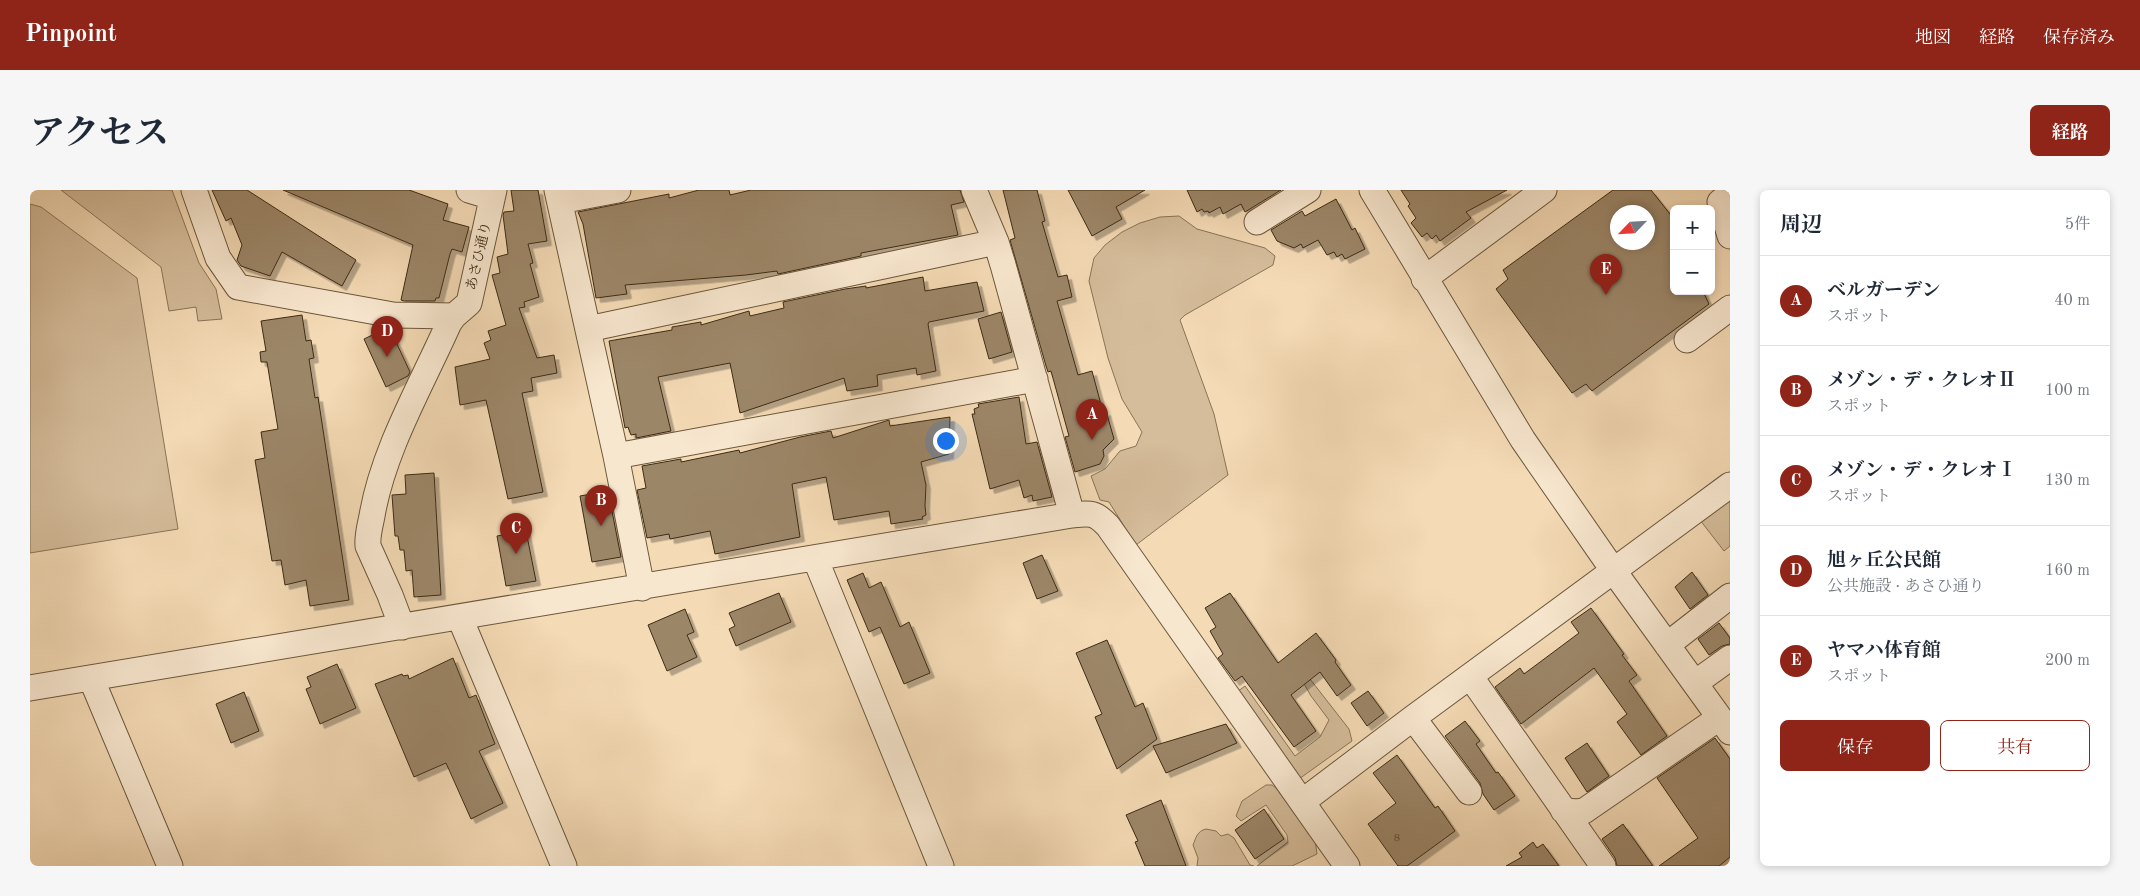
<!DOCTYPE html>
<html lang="ja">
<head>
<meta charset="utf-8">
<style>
	:root { --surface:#fff; --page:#f6f6f7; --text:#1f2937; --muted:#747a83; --line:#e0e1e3; --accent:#8f2418 }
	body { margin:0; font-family:"Old Standard TT","Noto Serif JP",serif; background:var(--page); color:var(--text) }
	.controls { position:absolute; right:15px; top:15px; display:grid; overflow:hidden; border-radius:8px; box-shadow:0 2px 8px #0003 }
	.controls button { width:45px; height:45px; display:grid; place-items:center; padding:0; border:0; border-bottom:1px solid var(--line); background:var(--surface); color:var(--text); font:25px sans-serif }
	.compass { position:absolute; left:1580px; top:15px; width:45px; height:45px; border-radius:50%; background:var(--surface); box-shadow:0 2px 8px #0003; rotate:245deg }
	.you { position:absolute; left:915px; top:250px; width:18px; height:18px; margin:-12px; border:4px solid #fff; border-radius:50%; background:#1a73e8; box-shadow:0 0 0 8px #1a73e833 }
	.badge { display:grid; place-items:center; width:32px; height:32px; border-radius:50%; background:var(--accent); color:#fff; font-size:16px; font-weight:700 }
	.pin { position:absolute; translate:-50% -41px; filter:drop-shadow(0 1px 2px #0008) }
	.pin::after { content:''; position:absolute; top:26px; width:18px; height:15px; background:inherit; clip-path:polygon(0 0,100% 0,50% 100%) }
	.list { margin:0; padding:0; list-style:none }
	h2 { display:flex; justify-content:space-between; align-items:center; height:65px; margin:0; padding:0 20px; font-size:21px }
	h2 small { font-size:16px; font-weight:400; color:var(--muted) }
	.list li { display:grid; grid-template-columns:32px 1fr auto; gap:15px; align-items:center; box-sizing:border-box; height:90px; padding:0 20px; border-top:1px solid var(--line) }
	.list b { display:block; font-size:19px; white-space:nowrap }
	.list p { margin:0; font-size:16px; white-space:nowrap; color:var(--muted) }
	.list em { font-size:16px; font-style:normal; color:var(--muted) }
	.actions { display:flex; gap:10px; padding:15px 20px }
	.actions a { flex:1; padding:11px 0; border:1px solid var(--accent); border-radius:8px; text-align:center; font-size:18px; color:var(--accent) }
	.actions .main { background:var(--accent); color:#fff }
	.map { position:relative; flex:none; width:1700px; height:676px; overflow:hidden; border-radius:8px }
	header { display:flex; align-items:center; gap:30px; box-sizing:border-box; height:70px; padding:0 25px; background:var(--accent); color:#fff }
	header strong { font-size:24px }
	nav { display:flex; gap:28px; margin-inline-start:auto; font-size:18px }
	.intro { display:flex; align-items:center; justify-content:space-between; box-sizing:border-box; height:120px; padding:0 30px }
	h1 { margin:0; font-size:35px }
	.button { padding:12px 22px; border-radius:8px; background:var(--accent); color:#fff; font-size:18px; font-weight:700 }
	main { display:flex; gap:30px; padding:0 30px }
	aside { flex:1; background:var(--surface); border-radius:8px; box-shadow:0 2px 8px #0003 }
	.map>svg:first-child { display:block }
	.green { fill:#d5bc9a; stroke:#897457 }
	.building { fill:#9c8668; stroke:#3d2b14; fill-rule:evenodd; filter:url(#shadow) }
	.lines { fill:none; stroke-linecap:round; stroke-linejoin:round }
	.minor-casing { stroke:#6b573c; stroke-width:27 }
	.minor { stroke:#f8e7cf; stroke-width:25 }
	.labels { text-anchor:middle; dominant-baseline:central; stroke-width:4.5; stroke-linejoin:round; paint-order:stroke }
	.number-label { font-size:11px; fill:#554229 }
	.street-label { font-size:14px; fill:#3d2b14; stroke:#f8e7cf }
</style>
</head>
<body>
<header>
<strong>Pinpoint</strong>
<nav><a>地図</a><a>経路</a><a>保存済み</a></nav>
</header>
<div class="intro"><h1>アクセス</h1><a class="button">経路</a></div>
<main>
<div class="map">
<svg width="1700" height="676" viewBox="0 0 1700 676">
	<defs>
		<filter id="shadow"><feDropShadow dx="4.5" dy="4.5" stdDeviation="0" flood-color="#0004"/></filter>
	</defs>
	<rect width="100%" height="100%" fill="#f4dab5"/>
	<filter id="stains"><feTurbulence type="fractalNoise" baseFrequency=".004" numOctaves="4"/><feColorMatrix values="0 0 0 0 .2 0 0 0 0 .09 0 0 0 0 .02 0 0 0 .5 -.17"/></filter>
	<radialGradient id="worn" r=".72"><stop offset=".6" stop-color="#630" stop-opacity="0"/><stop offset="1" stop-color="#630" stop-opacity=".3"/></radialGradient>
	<path class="green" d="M31,0H142L169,73L186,99L192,129L168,131L166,117L139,121L131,77Z
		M0,14L11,17L107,88L148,339L0,363Z
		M1149,26L1167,39L1235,58L1245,66L1243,75L1155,125L1150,130L1184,224L1198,285L1106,355L1079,312L1070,310L1061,286L1075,279L1090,261L1106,256L1112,242L1092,209L1078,168L1059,91L1064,68L1075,55L1092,42L1110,33L1130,27Z
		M1700,308V356L1694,361L1670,330Z
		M1280,489L1319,539L1322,551L1269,589L1207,502L1215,496L1265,566L1290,547L1299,530L1281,506L1273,492Z
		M1236,595H1242L1246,598L1285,650L1287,664L1262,676H1227L1258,652L1257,645L1236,615L1211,631L1206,626L1212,611Z
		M1176,639L1186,641L1191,646L1198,644L1204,648L1220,675L1224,676H1167L1168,668L1163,655C1166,648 1167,641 1176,639Z"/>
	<path class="building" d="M182,0H217L326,70L312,96L252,62L240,86L211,76L207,70L212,55L201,28L196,31Z
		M253,0H379L418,14L413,30L439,37L432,62L422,59L420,64L409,108H406L405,111H374L371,110L383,55Z
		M481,0H508L517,51L498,54L503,73L500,74L509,107L494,112L495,117L489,118L507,168L524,165L527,183L501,188L503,201L492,203L513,302L478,309L456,210L430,215L425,177L460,169L454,153L461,150L458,141L476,135L462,85L470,83L467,67L478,64L473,25L474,22L484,21Z
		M669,0H699L700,5L721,0H930L934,12L921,15L928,45L831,63V66L748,84L747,81L716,85L595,95L597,104L566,108L553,34L548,22L639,4V8Z
		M973,0H1007L1015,31L1012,32L1028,87L1037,85L1042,107L1027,111L1048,185L1062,181L1073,222L1076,221L1084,249L1073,260L1074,266L1070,274L1045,282L1035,247L1039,246L1021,181L1018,182L1016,176L980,50L985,48Z
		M1038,0H1115L1086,17L1092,29L1062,46Z
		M1157,0H1251L1215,22L1211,14L1193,24L1190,17L1179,23L1178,21L1174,22L1172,19L1167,22Z
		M1371,0H1477L1436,22L1441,28L1410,51L1406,45L1402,49L1397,43L1392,47L1381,33L1386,28L1378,16L1380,14Z
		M1583,0H1621L1644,29V101H1673L1679,114L1562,201L1556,194L1542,203L1466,99L1478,89L1473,80ZM1588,22H1618V52H1588Z
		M1306,9L1322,40L1325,38L1335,59L1315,69L1312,64L1307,67L1304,62L1297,65L1288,50L1273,58L1271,54L1264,58L1247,51L1241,40L1272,21L1275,26Z
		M893,87L895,101L947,92L954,121L899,132L898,134L906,181L887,185L886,178L847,185L848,196L817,201L814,188L710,223L700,173L628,187L641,241L606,248V244L601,245L598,237L595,238L579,151L642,140V137L671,132V135L719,121L720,126L754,118L753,112L815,99L836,96V98Z
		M971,122L982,162L959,169L948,129Z
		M272,125L276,151L281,150L284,168L279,169L285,208L288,207L319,410L280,416L276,390L255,395L251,370L242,371L225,270L235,268L231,242L248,239L237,172H231L230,162L236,161L231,131Z
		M357,138L360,139L380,182L378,186L356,197L334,149Z
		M989,207L996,254L1007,252L1022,307L1003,311L1002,305L994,308L989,290L960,299L942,224H945L944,219L949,217L948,214Z
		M920,227L919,264L891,272L896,295L895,316L896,325L892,327L893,329L861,334L859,321L804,330L796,287L762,294L770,347L685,364L680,341L640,349L639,344L617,348L607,300L616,298L612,276L651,269V272L709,260L710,263L770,247L801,241L803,248L859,230L860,236Z
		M404,283L411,405L384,407L382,380L376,381L374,360H370L368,346H365L362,305L376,304L375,285Z
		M578,301L591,367L562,372L550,306Z
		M496,341L506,391L476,396L467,346Z
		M1012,365L1028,401L1007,409L993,373Z
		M1662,382L1678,405L1660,419L1645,397Z
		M833,383L839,398L851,392L870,437L879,432L900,483L874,494L850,437L839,442L817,390Z
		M749,403L761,432L706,456L699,439L705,436L699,423Z
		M1200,403L1248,473L1286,443L1306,470L1305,472L1321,495L1307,506L1290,482L1261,505L1286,541L1264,557L1212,486L1205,491L1188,468L1193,464L1180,441L1186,437L1175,418Z
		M1561,418L1594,464L1592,465L1607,485L1599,491L1637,546L1611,565L1587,532L1597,524L1564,478L1491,534L1465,497L1490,478L1494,484L1549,443L1541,432Z
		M655,419L664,442L657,445L667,467L637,481L618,435Z
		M1689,433L1700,448V454L1692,456L1679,465L1668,449Z
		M1077,450L1105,517L1113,513L1127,549L1087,579L1065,527L1072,524L1046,463Z
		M423,468L439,508L446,505L465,554L449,561L473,613L441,629L416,573L384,587L345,494L372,484L373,486L378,485L379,489Z
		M307,474L326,518L290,534L276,499L281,497L277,487Z
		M1338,501L1354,523L1337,536L1321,513Z
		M214,502L229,541L201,553L186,514Z
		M1435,531L1450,551L1446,554L1466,583L1468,582L1485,606L1464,620L1453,604L1450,593L1415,546Z
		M1196,534L1207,553L1136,583L1123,556Z
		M1685,548L1700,569V667L1689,676H1629L1668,648L1627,588Z
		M1557,553L1579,586L1557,602L1535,568Z
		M1367,565L1405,618L1408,616L1425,641L1377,676H1368L1338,634L1366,613L1343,583Z
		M1131,610L1156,676H1115L1105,652L1108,651L1096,625Z
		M1234,619L1254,649L1225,669L1205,640Z
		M1593,634L1623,676H1587L1585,668L1572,649Z
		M1503,652L1507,658L1513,654L1529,676H1476L1492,667L1489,663Z"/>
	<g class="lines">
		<g class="minor-casing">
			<path id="minor" d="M164,0L188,68L208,97L363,125L424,126
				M439,0L462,7
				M527,0L586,266
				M944,0L966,52L973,75L1042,325
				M1342,0L1493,250L1583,380L1700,542
				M1700,5L1690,12L1700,46
				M530,11L588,0
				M1227,32L1278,0
				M1394,89L1514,0
				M558,139L966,52
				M1657,150L1700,118
				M785,368L911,676
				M612,398L586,266L1005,189
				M430,428L534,676
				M372,437L360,405L338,356C337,346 340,336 342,326C353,260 392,194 419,133L424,126L439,113L464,0
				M1637,455L1700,406
				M1440,486L1573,676
				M61,488L140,676
				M1665,493L1700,468
				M0,498L1042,325C1060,323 1065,322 1078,336L1317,676
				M1383,528L1439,602
				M1272,612L1383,528L1700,295
				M1533,620L1546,622L1554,621L1689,528"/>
		</g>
		<use href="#minor" class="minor"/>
	</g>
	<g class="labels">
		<g class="number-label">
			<text x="1367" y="648">8</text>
		</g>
		<g class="street-label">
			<text transform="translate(449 66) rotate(-77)">あさひ通り</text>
		</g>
	</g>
	<rect width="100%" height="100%" filter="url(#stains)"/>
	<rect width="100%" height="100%" fill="url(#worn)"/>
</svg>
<div class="controls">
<button>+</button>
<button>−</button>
</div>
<svg class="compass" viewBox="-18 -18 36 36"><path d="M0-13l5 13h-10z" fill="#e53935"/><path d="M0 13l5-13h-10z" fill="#747a83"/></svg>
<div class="you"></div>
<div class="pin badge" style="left:1062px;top:250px">A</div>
<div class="pin badge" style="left:571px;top:336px">B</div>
<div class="pin badge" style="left:486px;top:364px">C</div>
<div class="pin badge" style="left:357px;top:167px">D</div>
<div class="pin badge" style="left:1576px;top:105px">E</div>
</div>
<aside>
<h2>周辺<small>5件</small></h2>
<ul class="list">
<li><span class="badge">A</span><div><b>ベルガーデン</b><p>スポット</p></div><em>40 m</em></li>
<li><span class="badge">B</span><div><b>メゾン・デ・クレオⅡ</b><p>スポット</p></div><em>100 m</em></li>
<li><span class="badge">C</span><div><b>メゾン・デ・クレオⅠ</b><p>スポット</p></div><em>130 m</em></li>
<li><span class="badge">D</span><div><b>旭ヶ丘公民館</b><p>公共施設 · あさひ通り</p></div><em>160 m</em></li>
<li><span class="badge">E</span><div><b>ヤマハ体育館</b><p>スポット</p></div><em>200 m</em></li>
</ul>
<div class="actions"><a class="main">保存</a><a>共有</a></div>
</aside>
</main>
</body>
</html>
